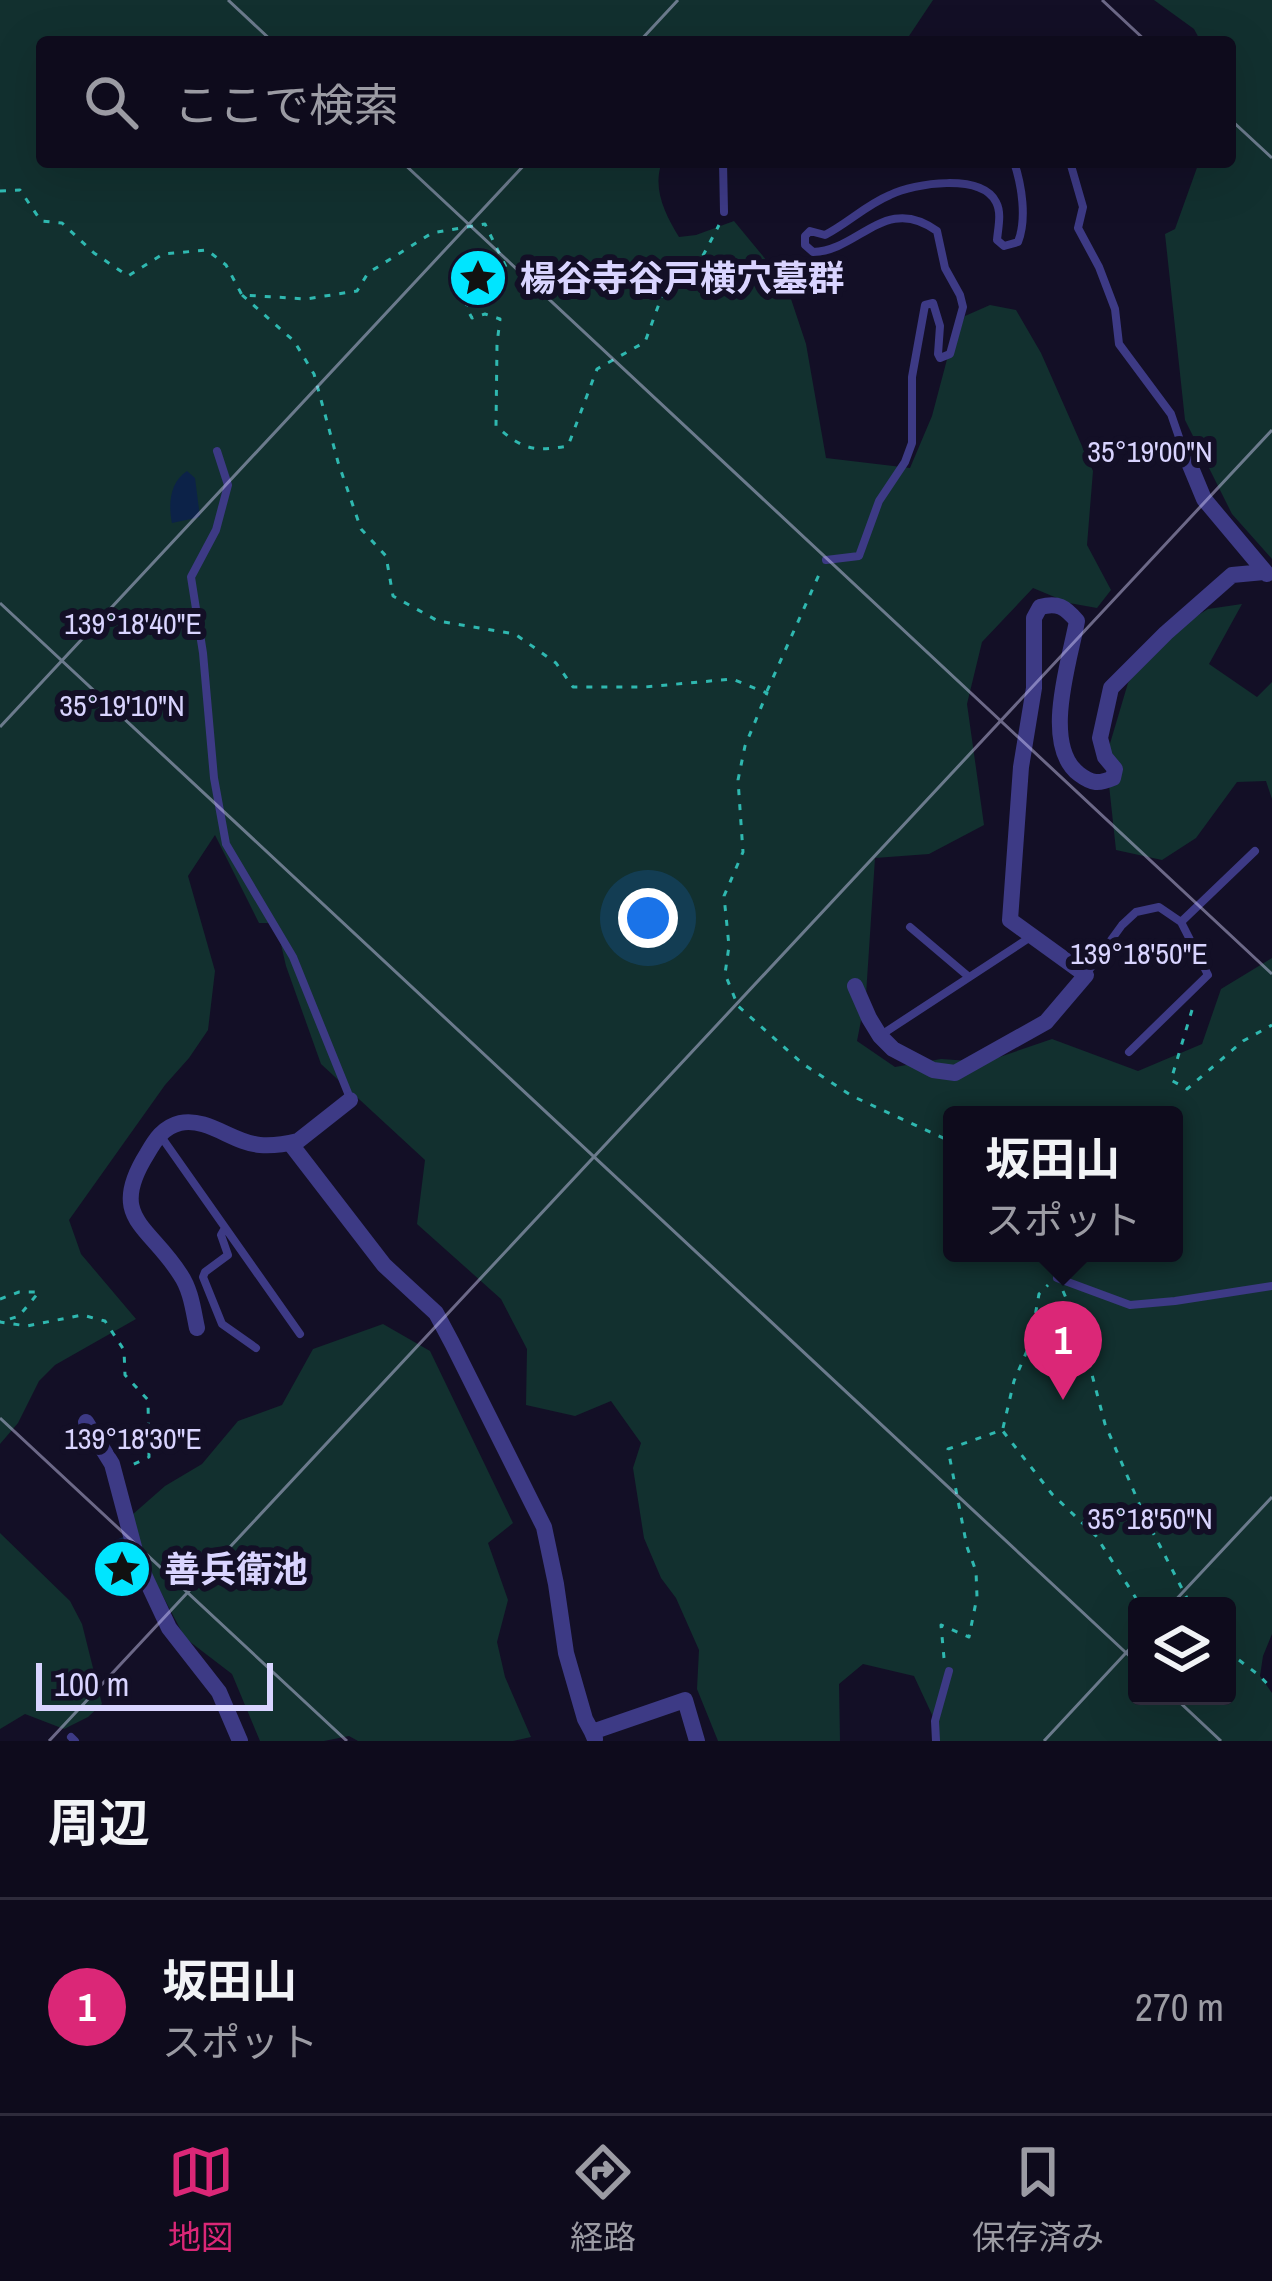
<!DOCTYPE html>
<html lang="ja">
<head>
<meta charset="utf-8">
<style>
	:root { --surface:#0e0b1c; --page:#171425; --text:#f1f3f6; --muted:#9b9ba3; --line:#2e2b3b; --accent:#db2777 }
	body { margin:0; font-family:"Archivo Narrow","Noto Sans JP",sans-serif; background:var(--page); color:var(--text) }
	.controls { position:absolute; right:36px; bottom:36px; display:grid; overflow:hidden; border-radius:12px; box-shadow:0 12px 48px #0002 }
	.controls button { width:108px; height:108px; display:grid; place-items:center; padding:0; border:0; border-bottom:3px solid var(--line); background:var(--surface); color:var(--text); font:60px sans-serif }
	.scale { position:absolute; left:36px; bottom:30px; width:237px; box-sizing:border-box; padding-left:12px; border:6px solid #d9d4ff; border-top:0; font-size:33px; line-height:42px; white-space:nowrap; color:#d9d4ff; -webkit-text-stroke:9px #130f26; paint-order:stroke }
	.you { position:absolute; left:648px; top:918px; width:42px; height:42px; margin:-30px; border:9px solid #fff; border-radius:50%; background:#1a73e8; box-shadow:0 0 0 18px #1a73e833 }
	.badge { display:grid; place-items:center; width:78px; height:78px; border-radius:50%; background:var(--accent); color:#fff; font-size:39px; font-weight:700 }
	.pin { position:absolute; translate:-50% -99px; filter:drop-shadow(0 3px 6px #0008) }
	.pin::after { content:''; position:absolute; top:63px; width:42px; height:36px; background:inherit; clip-path:polygon(0 0,100% 0,50% 100%) }
	.popup { position:absolute; left:943px; top:1106px; width:240px; height:156px; box-sizing:border-box; display:grid; place-content:center; border-radius:12px; background:var(--surface); filter:drop-shadow(0 3px 9px #0005); font-size:39px; white-space:nowrap; color:var(--muted) }
	.popup b { font-size:45px; color:var(--text) }
	.popup::after { content:''; position:absolute; left:50%; top:100%; margin-left:-24px; border:24px solid transparent; border-top-color:var(--surface) }
	.list { margin:0; padding:0; list-style:none }
	h2 { display:flex; justify-content:space-between; align-items:center; height:156px; margin:0; padding:0 48px; font-size:51px }
	h2 small { font-size:39px; font-weight:400; color:var(--muted) }
	.list li { display:grid; grid-template-columns:78px 1fr auto; gap:36px; align-items:center; box-sizing:border-box; height:216px; padding:0 48px; border-top:3px solid var(--line) }
	.list b { display:block; font-size:45px; white-space:nowrap }
	.list p { margin:0; font-size:39px; white-space:nowrap; color:var(--muted) }
	.list em { font-size:39px; font-style:normal; color:var(--muted) }
	.icon { flex:none; width:66px; height:66px; fill:none; stroke:currentColor; stroke-width:2; stroke-linecap:round; stroke-linejoin:round }
	.map { position:relative; flex:none; width:1272px; height:1741px; overflow:hidden }
	.search { position:absolute; background:var(--surface); box-shadow:0 12px 48px #0002; left:36px; right:36px; top:36px; height:132px; display:flex; align-items:center; gap:30px; box-sizing:border-box; padding:0 42px; border-radius:12px; color:var(--muted); font-size:45px }
	.sheet { height:372px; background:var(--surface) }
	nav { display:flex; justify-content:space-around; align-items:center; box-sizing:border-box; height:168px; border-top:3px solid var(--line); background:var(--surface); font-size:33px; color:var(--muted) }
	nav a { display:grid; justify-items:center; gap:6px }
	nav .on { color:var(--accent) }
	.map>svg:first-child { display:block }
	.green { fill:#12302f; fill-rule:evenodd }
	.water { fill:#0c2248 }
	.lines { fill:none; stroke-linecap:round; stroke-linejoin:round }
	.path { stroke:#2fb8b0; stroke-width:3; stroke-dasharray:6 9; stroke-linecap:butt }
	.lane { stroke:#3d3a85; stroke-width:8 }
	.street { stroke:#3d3a85; stroke-width:16 }
	.ticks { fill:none; stroke:#d9d4ff; stroke-width:3; stroke-opacity:0.45 }
	.labels { text-anchor:middle; dominant-baseline:central; stroke-width:12; stroke-linejoin:round; paint-order:stroke }
	.poi-label { font-size:36px; font-weight:bold; fill:#d9d4ff; stroke:#130f26; text-anchor:start }
	.ticks-label { font-size:30px; text-anchor:middle; fill:#d9d4ff; stroke:#130f26; stroke-width:12; stroke-linejoin:round; paint-order:stroke }
</style>
</head>
<body>
<div class="map">
<svg width="1272" height="1741" viewBox="0 0 1272 1741">
	<rect width="100%" height="100%" fill="#130f26"/>
	<path class="green" d="M0,0H933L905,42H42V162H662C652,188 665,214 679,237L696,235L734,221L786,284L806,344L826,458L910,468L932,416L950,348L965,316L990,305L1016,310L1041,353L1093,471L1087,545L1111,590L1097,608L1069,603L1033,588L982,642L967,704L984,825L929,854L875,858L866,995L857,1041L895,1067L941,1059L985,1062L1052,1039L1138,1071L1202,1044L1221,989L1272,958V1634L1263,1656L1260,1676L1272,1693V1741H934L935,1721L914,1676L863,1664L839,1684L840,1741H718L697,1689L699,1650L676,1598L661,1578L644,1538L633,1468L641,1443L611,1401L575,1416L526,1405L527,1349L501,1299L417,1224L425,1160L321,1064L286,966L276,923H259L215,835L188,876L215,971L208,1030L189,1058L165,1085L69,1220L81,1254L136,1319L55,1365L39,1381L18,1423L0,1444ZM952,1115H1174V1253H952ZM1137,1606H1227V1696H1137Z
		M1154,0H1272V559L1232,514L1185,420L1165,234L1175,229L1199,162H1230V42H1201L1194,29Z
		M1242,604L1209,664L1257,697L1272,682V799L1266,781L1237,782L1196,838L1162,860L1116,850L1106,757L1128,683L1155,645L1182,625L1208,609Z
		M383,1324L430,1351L513,1523L488,1543L508,1600L497,1642L505,1677L531,1737L513,1741H358L349,1736L324,1741H260L232,1674L185,1638L124,1522L165,1486L202,1464L238,1421L282,1405L313,1349Z
		M0,1533L70,1601L82,1624L102,1704L88,1717L64,1729L25,1714L0,1729Z"/>
	<path class="water" d="M187,471L195,478L200,517L172,523C168,504 170,482 187,471Z
		M123,1537L140,1577L113,1587L105,1560L109,1543Z"/>
	<g class="lines">
		<path class="path" d="M0,191L20,190L41,221L62,223L94,253L128,276L163,254L207,250L226,265L242,295L306,299L357,291L368,273L432,233L485,224L507,269L475,287L466,307L472,318L485,314L500,319L497,344L496,426C523,450 534,452 568,446L597,369L645,342L663,293L697,267L719,225
			M242,295L294,341L314,374L338,462L361,529L386,556L393,596L438,621L515,634L556,663L573,687H645L732,679L767,693L745,746L738,780L743,852L724,896L729,946L725,974L738,1006L803,1064L852,1096L952,1142
			M767,691L822,568
			M1192,1010L1171,1080L1187,1089L1243,1041L1272,1025
			M1041,1253L1050,1267
			M1063,1291L1081,1333L1105,1424L1144,1515L1191,1606
			M0,1299L19,1292H39L19,1316L0,1322L27,1326L82,1315L105,1321L124,1350L125,1375L148,1400L149,1457L128,1467
			M1003,1428L1014,1381L1030,1344L1039,1294L1048,1285
			M1227,1651L1260,1676L1272,1689
			M944,1658L941,1625L969,1637L977,1597L976,1571L967,1547L948,1449L1002,1430L1052,1494L1096,1536L1141,1606"/>
		<path class="lane" d="M723,162L724,212
			M1070,162L1083,207L1078,228L1099,267L1115,309L1119,344L1171,414L1181,443
			M217,451L228,485L216,530L191,577L203,653L214,778L226,844L293,957L350,1098
			M826,560L859,556L879,501L905,462L912,443V377L925,305L933,303L940,326L938,354L940,358L950,354L963,307L960,295L945,268L937,231C885,193 859,251 813,252L805,245V236L810,231L825,235C848,223 866,205 890,195C915,183 981,173 996,202C1002,213 998,228 997,240L1004,246L1018,242C1027,219 1022,186 1014,162
			M1181,922L1255,851
			M910,927L969,977
			M1087,973L1122,925L1136,912L1159,907L1181,922L1208,975L1129,1052
			M881,1035L1029,938
			M160,1135L300,1334
			M225,1228L221,1235L228,1255L205,1272L203,1277L222,1324L256,1348
			M1057,1278L1130,1305L1175,1301L1272,1286
			M71,1737L75,1741
			M936,1741L935,1721L949,1671"/>
		<path class="street" d="M1182,446L1204,499L1267,574
			M855,986L869,1018L880,1036L893,1049L933,1070L955,1073L1046,1022L1086,975L1010,920L1021,767L1034,688V618L1040,607C1058,602 1065,607 1077,621C1070,660 1041,745 1079,774C1092,784 1099,784 1113,778L1115,769L1105,757L1100,738L1111,688L1166,633L1232,575L1264,572
			M290,1143L384,1265L436,1313L452,1343L544,1527L556,1584L566,1653L585,1719L592,1732
			M197,1328C193,1309 191,1290 180,1274C149,1225 107,1218 147,1154C155,1140 163,1127 180,1123C208,1117 233,1143 260,1145C272,1146 286,1144 298,1141L350,1100
			M86,1422L112,1464L138,1562L169,1628L219,1692L240,1741
			M595,1739L592,1732L685,1700L697,1741"/>
	</g>
	<path class="ticks" d="M228,0L273,42M1102,0L1147,42M639,42L678,0M1230,119L1272,158M402,162L1272,974M0,603L1137,1663M0,727L527,162M0,1418L347,1741M1170,1606L1272,1497M1173,1696L1221,1741M49,1741L1272,430M1044,1741L1137,1641"/>
	<defs>
		<g id="sight-disc" transform="scale(3)"><circle r="9.5" fill="#00e5ff" stroke="#130f26"/><path d="M0-6L1.8-2.2L6-1.7L2.9 1.2L3.7 5.4L0 3.3L-3.7 5.4L-2.9 1.2L-6-1.7L-1.8-2.2Z" fill="#111"/></g>
	</defs>
	<g fill-rule="evenodd">
		<use href="#sight-disc" x="478" y="278"/>
		<use href="#sight-disc" x="122" y="1569"/>
	</g>
	<g class="labels">
		<g class="poi-label">
			<text x="520" y="278">楊谷寺谷戸横穴墓群</text>
			<text x="164" y="1569">善兵衛池</text>
		</g>
	</g>
	<g class="ticks-label">
		<text x="1150" y="462">35°19'00"N</text>
		<text x="133" y="634">139°18'40"E</text>
		<text x="122" y="716">35°19'10"N</text>
		<text x="1139" y="964">139°18'50"E</text>
		<text x="133" y="1449">139°18'30"E</text>
		<text x="1150" y="1529">35°18'50"N</text>
	</g>
</svg>
<div class="controls">
<button><svg class="icon" aria-label="layers" viewBox="0 0 24 24"><path d="M12 4l9 5-9 5-9-5zM3 14l9 5 9-5"/></svg></button>
</div>
<div class="scale">100 m</div>
<div class="you"></div>
<div class="pin badge" style="left:1063px;top:1400px">1</div>
<div class="popup"><b>坂田山</b>スポット</div>
<div class="search"><svg class="icon" aria-label="search" viewBox="0 0 24 24"><circle cx="10" cy="10" r="6"/><path d="M15 15l6 6"/></svg>ここで検索</div>
</div>
<section class="sheet">
<h2>周辺<small></small></h2>
<ul class="list">
<li><span class="badge">1</span><div><b>坂田山</b><p>スポット</p></div><em>270 m</em></li>
</ul>
</section>
<nav>
<a class="on"><svg class="icon" aria-label="map" viewBox="0 0 24 24"><path d="M3 6l6-2 6 2 6-2v14l-6 2-6-2-6 2zM9 4v14M15 6v14"/></svg>地図</a>
<a><svg class="icon" aria-label="directions" viewBox="0 0 24 24"><path d="M12 3l9 9-9 9-9-9zM9 14v-3h6M13 9l2 2-2 2"/></svg>経路</a>
<a><svg class="icon" aria-label="saved" viewBox="0 0 24 24"><path d="M7 4h10v16l-5-4-5 4z"/></svg>保存済み</a>
</nav>
</body>
</html>
